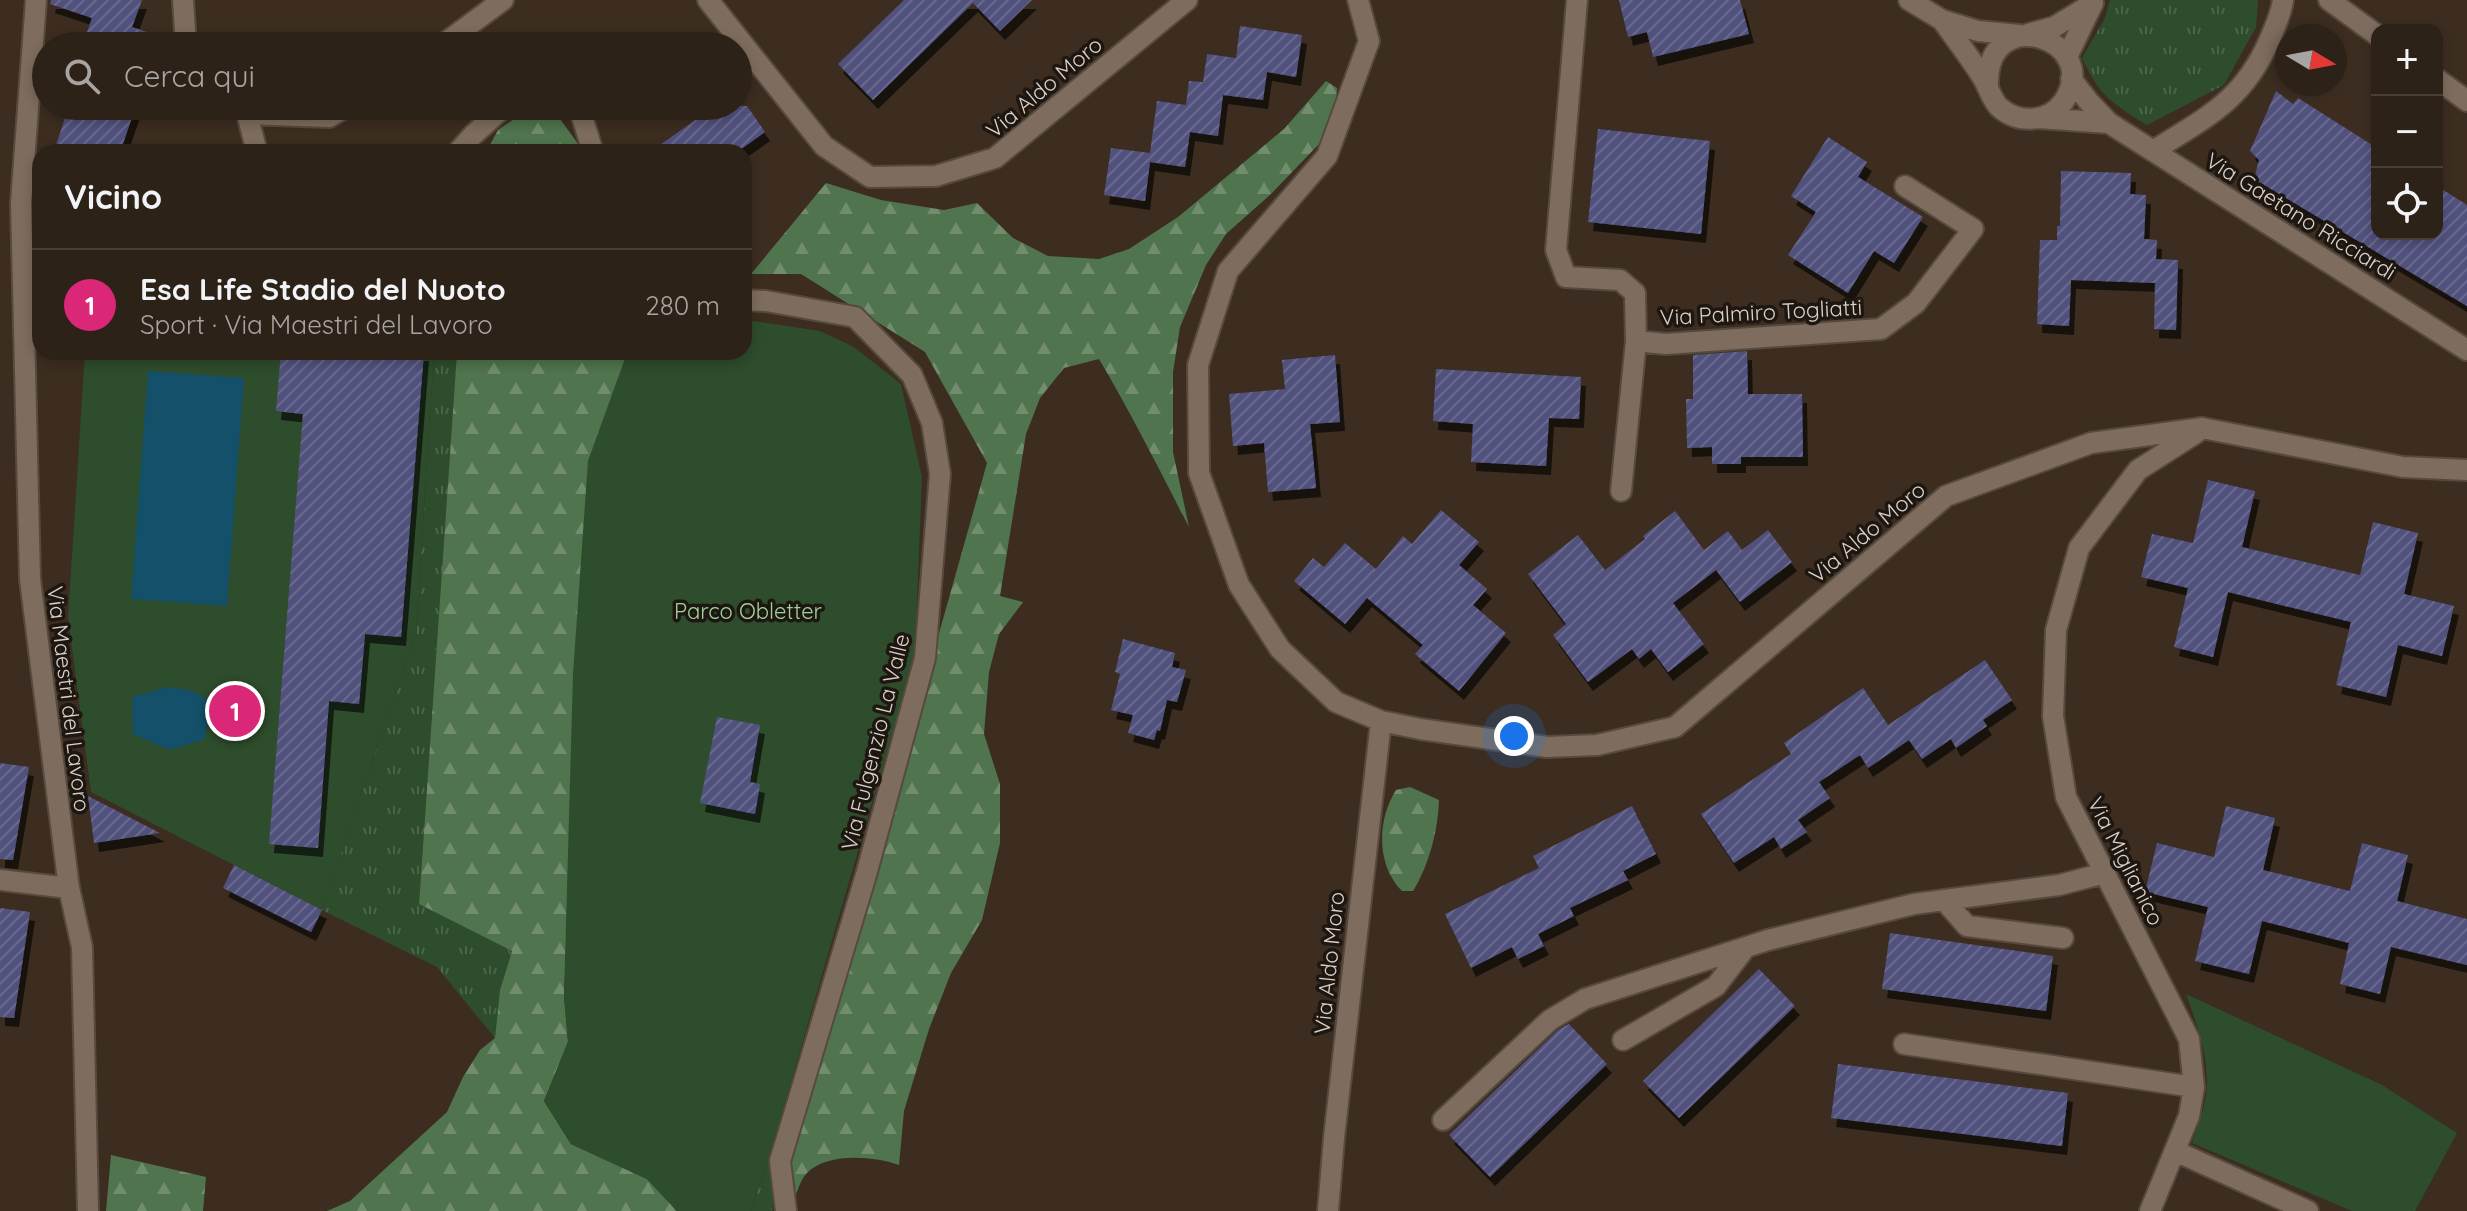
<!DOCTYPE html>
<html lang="it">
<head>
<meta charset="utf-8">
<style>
	:root { --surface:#2d2218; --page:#352a21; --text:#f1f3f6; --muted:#a7a4a2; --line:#483f37; --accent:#db2777 }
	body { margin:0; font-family:Quicksand,sans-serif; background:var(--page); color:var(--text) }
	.controls { position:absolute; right:24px; top:24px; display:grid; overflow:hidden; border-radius:16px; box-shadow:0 4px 12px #0003 }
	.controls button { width:72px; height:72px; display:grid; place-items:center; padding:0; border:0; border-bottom:2px solid var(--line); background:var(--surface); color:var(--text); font:40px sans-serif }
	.compass { position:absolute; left:2275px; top:24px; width:72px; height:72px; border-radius:50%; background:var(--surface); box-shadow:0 4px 12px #0003; rotate:100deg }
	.you { position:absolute; left:1514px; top:736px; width:28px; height:28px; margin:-20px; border:6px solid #fff; border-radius:50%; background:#1a73e8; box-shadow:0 0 0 12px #1a73e833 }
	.badge { display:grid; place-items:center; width:52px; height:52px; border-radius:50%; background:var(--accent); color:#fff; font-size:26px; font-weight:700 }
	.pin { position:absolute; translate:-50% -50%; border:4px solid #fff; box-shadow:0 2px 8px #0006 }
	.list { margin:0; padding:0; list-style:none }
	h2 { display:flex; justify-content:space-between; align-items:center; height:104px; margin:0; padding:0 32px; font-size:34px }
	h2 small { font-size:26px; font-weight:400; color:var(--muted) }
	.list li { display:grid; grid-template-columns:52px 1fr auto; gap:24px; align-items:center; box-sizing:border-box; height:112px; padding:0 32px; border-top:2px solid var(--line) }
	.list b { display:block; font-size:30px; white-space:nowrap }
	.list p { margin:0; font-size:26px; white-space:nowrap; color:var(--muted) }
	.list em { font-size:26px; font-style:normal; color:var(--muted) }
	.icon { flex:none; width:44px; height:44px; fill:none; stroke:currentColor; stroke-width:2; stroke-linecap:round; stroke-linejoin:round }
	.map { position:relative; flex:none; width:2467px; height:1211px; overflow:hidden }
	.search { position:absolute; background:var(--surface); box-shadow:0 4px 12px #0003; left:32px; top:32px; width:720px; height:88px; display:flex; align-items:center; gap:20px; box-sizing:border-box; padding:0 28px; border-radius:44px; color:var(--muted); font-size:30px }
	.panel { position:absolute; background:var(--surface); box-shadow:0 4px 12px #0003; left:32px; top:144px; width:720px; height:216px; border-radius:24px }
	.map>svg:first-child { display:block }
	.grass { fill:url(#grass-tufts) }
	.forest { fill:url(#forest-firs) }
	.green { fill:#2e4d2c }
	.water { fill:#145069 }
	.building { fill:url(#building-hatch); filter:url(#shadow) }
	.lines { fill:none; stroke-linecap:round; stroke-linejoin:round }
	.minor-casing { stroke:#564a3e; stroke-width:24 }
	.minor { stroke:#7e6d5e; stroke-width:20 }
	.labels { text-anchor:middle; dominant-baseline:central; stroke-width:7; stroke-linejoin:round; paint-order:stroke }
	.street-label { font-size:22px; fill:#dad1c8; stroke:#1e1711 }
	.park-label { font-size:22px; fill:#9cd598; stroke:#1e1711 }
</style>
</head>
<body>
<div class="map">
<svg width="2467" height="1211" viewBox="0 0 2467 1211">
	<defs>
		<pattern id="grass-tufts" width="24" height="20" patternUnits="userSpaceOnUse" patternTransform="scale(2)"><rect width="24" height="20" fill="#2e4d2c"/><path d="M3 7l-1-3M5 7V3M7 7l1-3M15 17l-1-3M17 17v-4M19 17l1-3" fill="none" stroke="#4c6649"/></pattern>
		<pattern id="forest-firs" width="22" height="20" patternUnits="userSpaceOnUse" patternTransform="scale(2)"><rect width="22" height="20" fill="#50744d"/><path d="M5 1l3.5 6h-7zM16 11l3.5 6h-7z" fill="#718d6d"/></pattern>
		<pattern id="building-hatch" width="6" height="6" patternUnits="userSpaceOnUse" patternTransform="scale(2)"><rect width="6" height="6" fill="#51517e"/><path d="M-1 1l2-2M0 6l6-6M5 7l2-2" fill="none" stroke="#69698f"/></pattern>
		<filter id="shadow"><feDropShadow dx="5" dy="9" stdDeviation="0" flood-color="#0009"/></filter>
	</defs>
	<rect width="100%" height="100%" fill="#3c2d20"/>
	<path class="grass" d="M2110,0H2258L2256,27L2224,85L2147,125C2111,102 2101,98 2082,58L2105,18Z
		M434,352H457L419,903L512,951L500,990L495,1038L437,967L322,910L416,630Z
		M779,1123L772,1211H751Z"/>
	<path class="forest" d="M1326,81L1337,88L1336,103L1320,143L1271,194L1226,234L1206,265L1180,327L1173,372V452L1189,527C1160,471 1131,413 1099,359L1064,368L1040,398L1026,434L1000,596L1023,602L999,634L989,672L984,734L1000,784V843L982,920L951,973L929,1029L904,1111L899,1165C873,1156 826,1152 806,1174C801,1179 798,1190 795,1197L785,1180L987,463L925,352L801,274H751L826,183L881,200L944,210L977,203L1013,238L1048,256L1099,259L1129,249L1178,217L1284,129Z
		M530,108L560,119L584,152H486L498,130Z
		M457,352H629L568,903L564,996L568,1042L544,1101L571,1144L647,1179L677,1211H327L350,1201L447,1112L463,1077L480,1050L495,1038L500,990L512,951L419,904Z
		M1410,787L1439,800C1438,831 1429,865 1413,891H1402C1376,865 1377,820 1396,790Z
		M111,1155L206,1177L203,1211H106Z"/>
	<path class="green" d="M754,321L820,331L854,347L901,384L922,477L915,655L779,1123L751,1211H677L647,1179L571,1144L544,1101L568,1042L564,996L573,674L588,461L627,353L744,352V324Z
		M85,352H434L416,630L322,910L91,792L68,618Z
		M2186,994L2382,1085L2457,1133L2415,1211H2352L2192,1143C2196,1131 2201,1118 2204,1106C2213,1067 2199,1030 2186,994Z"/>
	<path class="water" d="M148,371L244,378L227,606L131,599Z
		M168,687L189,690L211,701L205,739L170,750L133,734L132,697Z"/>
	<path class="building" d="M51,0H142L132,27L173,41V46H82L92,18L50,4Z
		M904,0H1032L1000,31L973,3L873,100L838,64Z
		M1619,0H1740L1749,34L1653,57L1647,32L1628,37Z
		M1240,26L1302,35L1296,77L1267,72L1263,100L1223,95L1218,136L1190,132L1185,167L1150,162L1145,201L1104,195L1111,148L1150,153L1157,101L1186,105L1189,81L1203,82L1207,54L1236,58Z
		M2276,91L2293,104L2298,98L2377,148V234H2437V186L2467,205V306L2254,179L2259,160L2250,151Z
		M69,106H136L120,152H75L56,145Z
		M715,106H747L765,132L737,152H650Z
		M1598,129L1710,141L1701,234L1588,222Z
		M1828,137L1867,162L1858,177L1923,217L1894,263L1874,251L1848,293L1788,255L1816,212L1791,196Z
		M2061,171L2131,173L2130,194L2146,195L2144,239L2157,240L2156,259L2178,260L2176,330L2154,329L2155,283L2071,280L2069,326L2037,324L2040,240H2057V226H2060Z
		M1747,351L1748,394H1802L1803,457H1741V464H1712V447L1687,448L1686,399H1693V355Z
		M281,352H424L401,637L365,634L359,704L329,701L318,848L269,844L303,414L276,411Z
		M1335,355L1340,422L1310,424L1316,488L1268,492L1264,443L1233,446L1229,394L1285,389L1282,360Z
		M1436,369L1581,377L1579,419L1549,418L1546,466L1471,462L1473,424L1433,421Z
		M2208,480L2255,491L2242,547L2360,575L2373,522L2418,533L2404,594L2454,606L2442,656L2398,645L2386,697L2336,685L2351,622L2228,592L2213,657L2174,647L2188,588L2141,577L2152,534L2193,543Z
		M1441,510L1479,542L1459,565L1487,589L1473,605L1506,633L1459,691L1415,654L1423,645L1367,598L1345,624L1294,581L1313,558L1324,567L1345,543L1376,569L1403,536L1412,544Z
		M1675,511L1704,550L1728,531L1742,550L1768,530L1792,562L1740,602L1716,570L1673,603L1704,644L1668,672L1651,649L1639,659L1632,649L1588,682L1553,635L1566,624L1528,574L1578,535L1605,570L1645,539L1643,536Z
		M1123,639L1175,653L1172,667L1186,670L1177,702L1167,700L1160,731L1157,730L1154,740L1128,733L1133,715L1111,710L1120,674L1115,672Z
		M1985,660L2012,700L1983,720L1987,726L1956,748L1951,739L1922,759L1909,740L1868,768L1860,755L1819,782L1830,798L1798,820L1807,832L1781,849L1774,837L1734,863L1701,814L1791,754L1784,743L1863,688L1888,725Z
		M717,717L760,725L750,782L760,784L755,814L700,803Z
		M0,763L29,767L13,860L0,859Z
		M88,796L160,833L94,843Z
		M1632,806L1656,854L1623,871L1628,880L1570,908L1574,916L1538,934L1544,946L1518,959L1512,947L1471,968L1445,914L1539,868L1533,856Z
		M2226,806L2275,818L2263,870L2350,891L2362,843L2408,855L2397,901L2467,919V965L2391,947L2380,994L2340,984L2349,943L2262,921L2249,974L2195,961L2208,907L2145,892L2157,843L2214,857Z
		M234,865L322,910L311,932L223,888Z
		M0,908L30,912L14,1018L0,1017Z
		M1890,933L2053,956L2046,1011L1882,989Z
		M1759,969L1795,1006L1679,1118L1643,1081Z
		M1569,1024L1607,1064L1490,1177L1449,1135L1558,1030Z
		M1838,1064L2068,1093L2062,1146L1831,1118Z"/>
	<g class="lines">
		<g class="minor-casing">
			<path id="minor" d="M36,0L21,203L30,579L69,888L82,947L88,1211
				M183,0L186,46
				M708,0L824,146L870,177L936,176L995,158L1187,0
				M1358,0L1369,41L1327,156L1228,271L1198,365L1199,473L1239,585L1280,649L1336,702L1381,721L1420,729L1547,747L1597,745L1675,727L1946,496L2091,443L2202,428L2403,467L2467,470
				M1577,0L1556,250L1566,277L1620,280L1635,293L1636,341L1666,344L1881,329L1916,303L1973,229L1905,186
				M1909,0L1942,20L1978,31L2019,35
				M2329,0L2377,35
				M1942,20C1955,38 1969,56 1981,75C1988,85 1991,99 1999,107C2018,124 2049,123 2064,101C2104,39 1986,0 1988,85
				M2028,34L2054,27L2092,4
				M441,46L503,0
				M2067,57L2093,3
				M2071,79L2089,102L2109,123L2467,350
				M2437,79L2467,101
				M239,106L247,114L329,117L348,106
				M575,106L579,107L593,152
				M247,114L257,152
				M2039,118L2109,123
				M2153,151C2205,118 2243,101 2269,41C2275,27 2281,15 2283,0
				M458,152L473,135L505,106
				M744,300L766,301L855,317L912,375L932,423L940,474L925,658L866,875L780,1161L786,1211
				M1621,491L1636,341
				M0,880L69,888
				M1944,900L1967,926L2063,938
				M1623,1040L1716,986L1746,947
				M1904,1044L2194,1087
				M1443,1120L1550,1020L1585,999L1768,940L1914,904L2059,885L2105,873
				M2175,1151L2308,1211
				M1328,1211L1334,1138L1381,721
				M2150,1211L2189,1116L2194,1087L2189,1039L2066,797L2053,716L2056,630L2079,548L2138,470L2196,433"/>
		</g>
		<use href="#minor" class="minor"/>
	</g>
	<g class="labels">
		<g class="street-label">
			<text transform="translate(1044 87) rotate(-40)">Via Aldo Moro</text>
			<text transform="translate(2301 216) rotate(32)">Via Gaetano Ricciardi</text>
			<text transform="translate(1761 312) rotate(-3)">Via Palmiro Togliatti</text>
			<text transform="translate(1867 532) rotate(-40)">Via Aldo Moro</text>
			<text transform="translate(69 699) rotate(83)">Via Maestri del Lavoro</text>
			<text transform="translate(875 742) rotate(-76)">Via Fulgenzio La Valle</text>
			<text transform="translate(2126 861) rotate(63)">Via Miglianico</text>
			<text transform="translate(1329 963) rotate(-84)">Via Aldo Moro</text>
		</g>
		<g class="park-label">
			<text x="748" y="611">Parco Obletter</text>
		</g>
	</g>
</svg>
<div class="controls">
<button>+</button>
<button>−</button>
<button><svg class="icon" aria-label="locate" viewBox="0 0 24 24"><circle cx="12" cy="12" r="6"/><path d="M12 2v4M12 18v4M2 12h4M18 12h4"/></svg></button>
</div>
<svg class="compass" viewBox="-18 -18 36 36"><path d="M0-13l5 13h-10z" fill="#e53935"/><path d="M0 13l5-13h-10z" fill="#a7a4a2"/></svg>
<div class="you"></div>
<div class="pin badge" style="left:235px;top:711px">1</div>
<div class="search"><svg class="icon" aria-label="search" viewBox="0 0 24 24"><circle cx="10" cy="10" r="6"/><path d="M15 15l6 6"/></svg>Cerca qui</div>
<section class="panel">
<h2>Vicino<small></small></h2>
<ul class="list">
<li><span class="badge">1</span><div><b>Esa Life Stadio del Nuoto</b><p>Sport · Via Maestri del Lavoro</p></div><em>280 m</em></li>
</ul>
</section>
</div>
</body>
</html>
